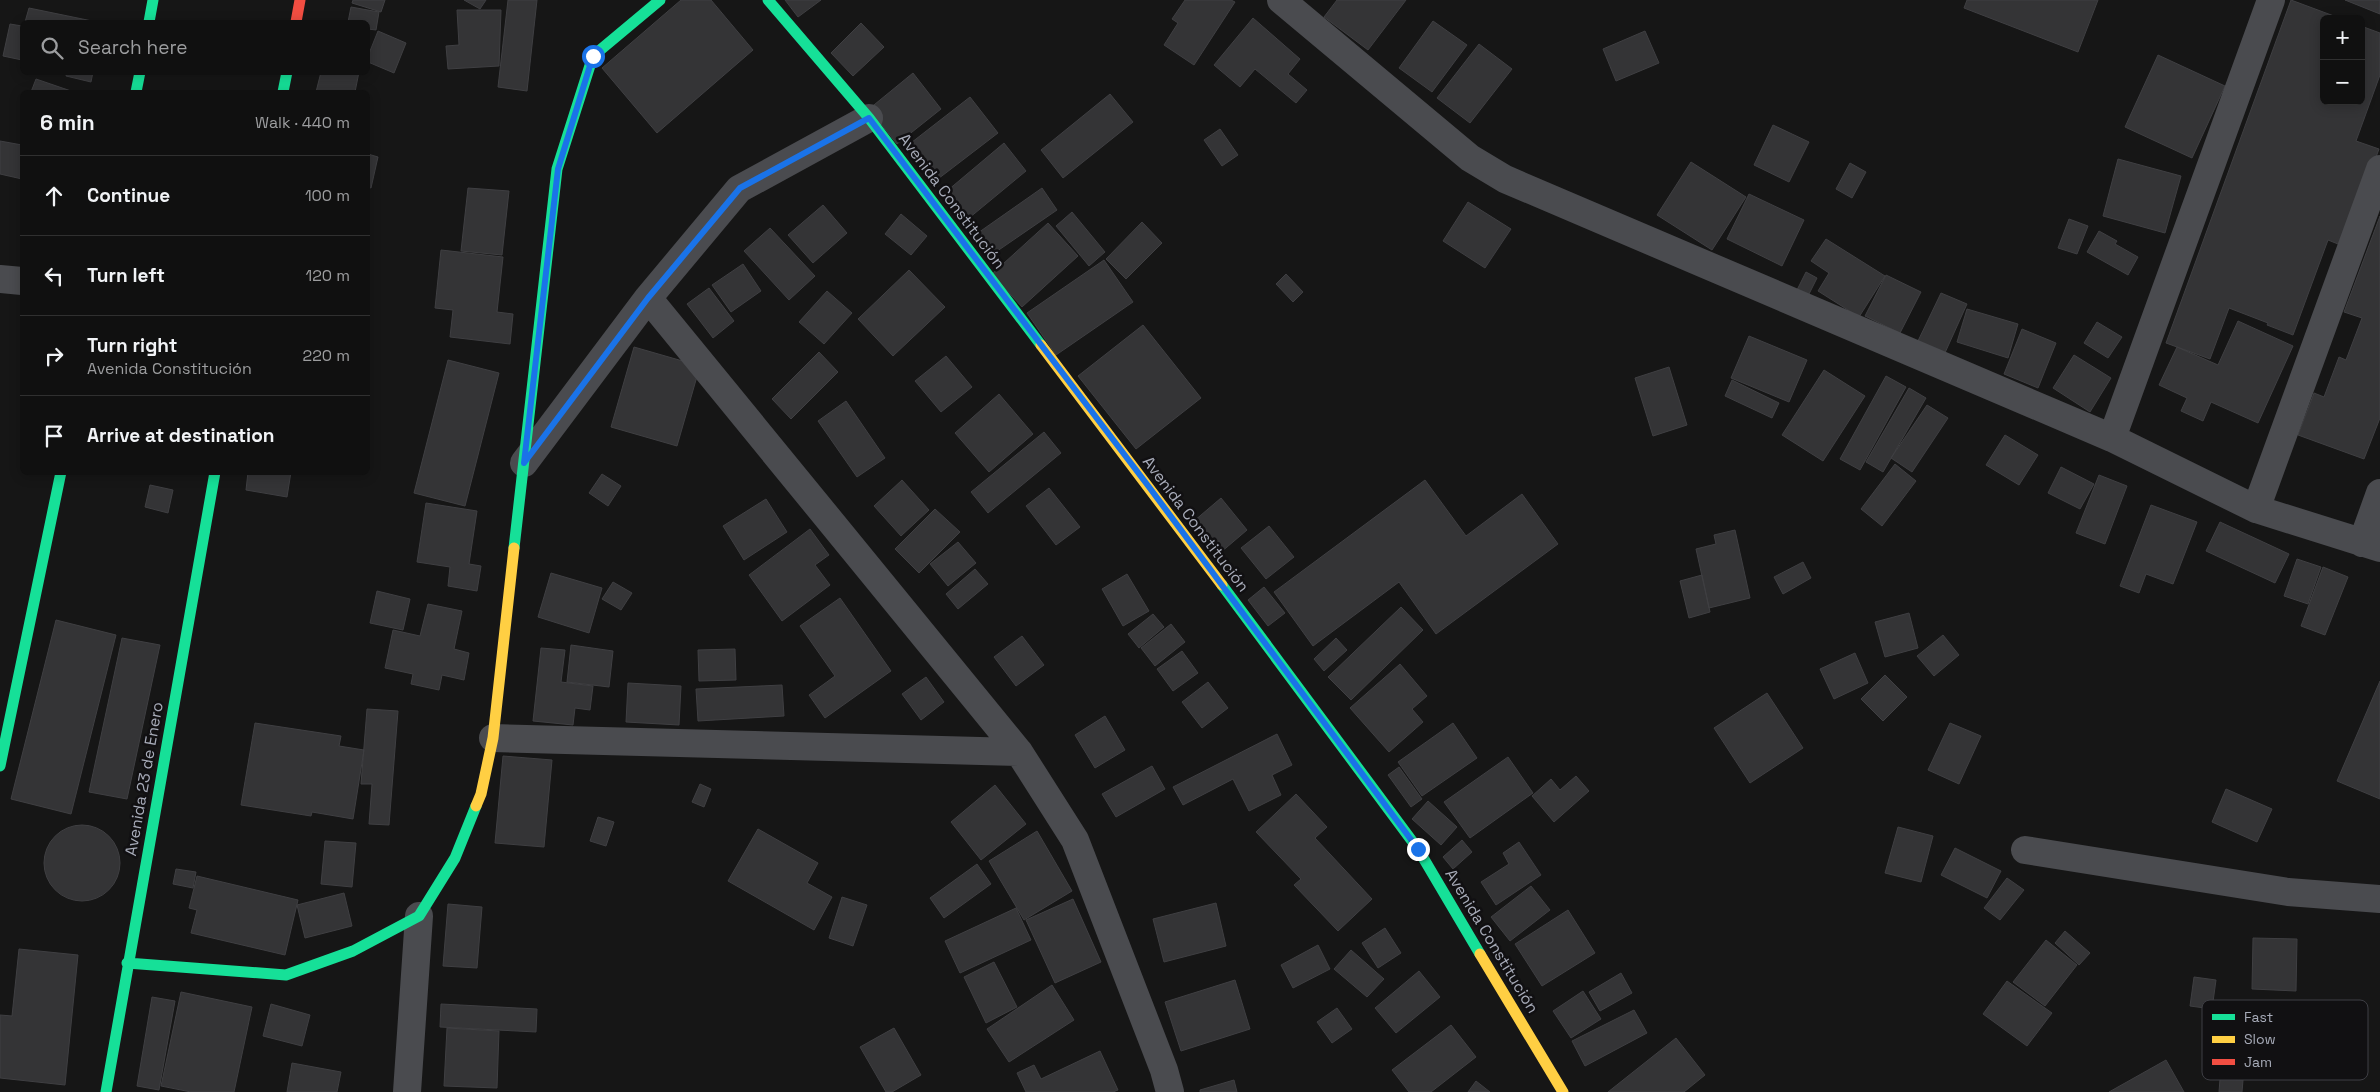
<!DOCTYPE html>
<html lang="en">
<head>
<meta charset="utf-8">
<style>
	:root { --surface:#101010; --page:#1e1e1e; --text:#f1f3f6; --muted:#9c9d9f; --line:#303030 }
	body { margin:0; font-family:"Space Grotesk",sans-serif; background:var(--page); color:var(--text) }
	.controls { position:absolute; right:15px; top:15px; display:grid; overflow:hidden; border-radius:8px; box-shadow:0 2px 12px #0003 }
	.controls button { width:45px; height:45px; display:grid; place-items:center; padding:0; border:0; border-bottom:1px solid var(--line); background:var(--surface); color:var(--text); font:25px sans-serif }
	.stop { position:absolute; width:15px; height:15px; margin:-11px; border:4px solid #1a73e8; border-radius:50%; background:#fff }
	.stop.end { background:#1a73e8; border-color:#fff; box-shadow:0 1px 5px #0008 }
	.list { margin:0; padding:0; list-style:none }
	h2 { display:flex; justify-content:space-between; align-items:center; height:65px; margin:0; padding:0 20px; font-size:21px }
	h2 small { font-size:16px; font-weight:400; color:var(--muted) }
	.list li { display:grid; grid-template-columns:32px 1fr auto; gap:15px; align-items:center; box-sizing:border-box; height:80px; padding:0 20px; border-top:1px solid var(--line) }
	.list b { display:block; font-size:19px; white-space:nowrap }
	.list p { margin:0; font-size:16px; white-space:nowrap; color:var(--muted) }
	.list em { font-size:16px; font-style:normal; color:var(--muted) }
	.icon { flex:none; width:28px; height:28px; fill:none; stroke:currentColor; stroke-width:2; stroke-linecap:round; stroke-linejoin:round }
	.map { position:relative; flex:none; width:2380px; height:1092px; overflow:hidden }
	.search { position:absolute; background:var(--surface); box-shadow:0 2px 12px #0003; left:20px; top:20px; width:350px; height:55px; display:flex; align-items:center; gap:12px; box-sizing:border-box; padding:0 18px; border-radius:8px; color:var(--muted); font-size:19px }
	.panel { position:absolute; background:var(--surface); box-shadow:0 2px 12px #0003; left:20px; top:90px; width:350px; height:385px; border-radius:8px }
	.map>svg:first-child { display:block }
	.building { fill:#343436; stroke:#3f3f42 }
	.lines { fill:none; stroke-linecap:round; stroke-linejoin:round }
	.street { stroke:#4a4b4f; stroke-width:28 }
	.fast { stroke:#16e098; stroke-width:11 }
	.slow { stroke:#ffcf43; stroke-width:11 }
	.jam { stroke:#f24e42; stroke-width:11 }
	.route { stroke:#1a73e8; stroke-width:6 }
	.labels { text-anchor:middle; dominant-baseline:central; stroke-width:5; stroke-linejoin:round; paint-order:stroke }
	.street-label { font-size:16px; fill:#a7abb8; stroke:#111012 }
	.key { fill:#111012; stroke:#3e3e44; stroke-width:1 }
	.key-label { font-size:14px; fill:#a7abb8 }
</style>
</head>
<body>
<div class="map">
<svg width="2380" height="1092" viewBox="0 0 2380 1092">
	<rect width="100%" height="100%" fill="#161616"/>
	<path class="building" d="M353,0H385L381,12L352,3Z
		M464,0H486L480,9Z
		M508,0H537L527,91L498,87Z
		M681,0H711L753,50L657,133L602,68Z
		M785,0H821L798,17Z
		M1185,0H1231L1235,2L1194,65L1164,45L1178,23L1172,19Z
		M1337,0H1406L1368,50L1324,17Z
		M1967,0H2098L2078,52L1964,8Z
		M2291,0L2342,19H2324V101H2361V26L2380,33V75L2356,141L2379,149L2343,246L2328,240L2293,335L2267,325L2268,323L2229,308L2210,359L2166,343Z
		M2345,0H2380V14Z
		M351,7L379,12L376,30L368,29V22H348Z
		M29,8L97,22H25Z
		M457,10H501L499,66L448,69L446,46L459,45Z
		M1253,18L1300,59L1288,74L1307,90L1296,103L1255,69L1240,87L1214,65Z
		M1433,21L1467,45L1432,92L1399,68Z
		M861,23L884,47L853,76L831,53Z
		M10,24L22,26V60L3,56Z
		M378,31L406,43L394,73L368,62V56Z
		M1645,31L1659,63L1616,81L1603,49Z
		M1479,44L1512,69L1470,123L1437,98Z
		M2158,55L2225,86L2192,158L2125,127Z
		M67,72H93L91,82L66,76Z
		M321,72H359L355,92H316Z
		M913,73L941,109L897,144L869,109Z
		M36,79L74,92H31Z
		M1110,94L1133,122L1063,178L1041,150Z
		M970,97L998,133L934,182L907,146Z
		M1773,125L1809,142L1789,182L1754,165Z
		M1220,129L1238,155L1222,166L1204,140Z
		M0,141L22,145V179L0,174Z
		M1004,143L1026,171L963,223L941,196Z
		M368,154L378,157L371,188L368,187Z
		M2118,159L2181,176L2165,233L2103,216Z
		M1691,162L1746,197L1712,250L1657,215Z
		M1850,163L1866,172L1852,198L1836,189Z
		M468,188L509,191L502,255L461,251Z
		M1042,188L1057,210L990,256L975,235Z
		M1749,194L1804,220L1782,266L1727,239Z
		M1468,202L1511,229L1485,268L1443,241Z
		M823,205L847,233L813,263L788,235Z
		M1072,212L1105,252L1089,266L1056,226Z
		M901,214L927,236L911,255L885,234Z
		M2380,216V418L2364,459L2298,435L2314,393L2324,397L2339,357L2346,360L2362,318L2344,312Z
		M2069,219L2088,226L2077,254L2058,248Z
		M1142,222L1162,243L1126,279L1106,259Z
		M1048,223L1078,256L1022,307L992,274Z
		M770,228L815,276L789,300L744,251Z
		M2099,231L2117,241L2115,244L2138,257L2128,275L2087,252Z
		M1826,239L1885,276L1859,317L1818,291L1829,273L1811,261Z
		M441,250L503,257L497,312L513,314L510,344L450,337L453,310L435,308Z
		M1104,260L1133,302L1056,355L1027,313Z
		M743,264L761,291L731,312L712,285Z
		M909,270L945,307L893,356L858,319Z
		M1806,272L1817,278L1808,296L1797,290Z
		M1286,274L1303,292L1293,302L1276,284Z
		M1886,275L1921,292L1900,333L1865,316Z
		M709,288L734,321L713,338L687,304Z
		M827,291L852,313L824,344L799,322Z
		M1941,293L1967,304L1944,355L1917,343Z
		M1967,309L2018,324L2008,358L1957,342Z
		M2238,321L2293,346L2258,423L2211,402L2203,421L2181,411L2187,398L2159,385L2177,347L2218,365Z
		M2097,322L2122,337L2108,358L2084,343Z
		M1143,325L1201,398L1136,449L1078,376Z
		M2022,329L2056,343L2038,388L2004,374Z
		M1749,336L1807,360L1789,402L1731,378Z
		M634,347L700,366L677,446L611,427Z
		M819,352L838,372L791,419L772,399Z
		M2074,355L2111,378L2090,412L2053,388Z
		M946,356L972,387L941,412L915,381Z
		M448,360L499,373L465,506L414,493Z
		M1669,367L1687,425L1653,436L1635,378Z
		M1824,370L1865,396L1823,461L1782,435Z
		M1886,376L1906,387L1860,470L1840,459Z
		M1732,380L1779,403L1772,418L1725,396Z
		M1909,388L1926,398L1883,472L1866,462Z
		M999,394L1033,434L989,472L955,433Z
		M846,401L885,458L857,477L818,421Z
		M1927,405L1948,418L1912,472L1891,458Z
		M1044,432L1061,453L988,513L971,492Z
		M2005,435L2038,455L2019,485L1986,465Z
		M1895,464L1916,481L1882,526L1861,509Z
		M2061,467L2094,484L2080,509L2048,493Z
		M248,472H291L287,497L246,490Z
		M602,474L621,486L608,506L589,493Z
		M2099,475L2127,486L2105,544L2076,533Z
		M902,480L929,510L901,536L874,506Z
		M1425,480L1466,536L1522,494L1558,544L1436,634L1399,582L1313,646L1274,592Z
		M150,485L173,490L168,513L145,507Z
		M1049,488L1080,527L1056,545L1026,506Z
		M1221,498L1247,530L1220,553L1194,521Z
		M766,499L787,532L744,560L723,526Z
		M426,503L477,511L469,564L481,566L477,591L448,586L450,567L417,562Z
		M2151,505L2197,522L2173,584L2146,574L2139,593L2120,586Z
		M935,509L960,532L919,573L895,549Z
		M2220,522L2289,554L2275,583L2206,551Z
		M1269,526L1294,557L1266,579L1241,548Z
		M810,529L829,555L815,565L830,585L782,621L749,575Z
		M1735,530L1750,598L1709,608L1696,549L1716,544L1714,535Z
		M958,542L976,563L948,586L930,564Z
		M2297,559L2321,567L2308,604L2284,596Z
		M1803,562L1811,578L1783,594L1774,577Z
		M2323,567L2348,577L2325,635L2301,626Z
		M975,569L988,584L958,609L946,594Z
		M551,573L602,588L589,633L538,617Z
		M1127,574L1149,611L1123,626L1102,589Z
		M1702,575L1710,612L1689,618L1680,581Z
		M613,582L632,593L621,610L602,599Z
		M1264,587L1285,613L1268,626L1248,600Z
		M377,591L410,599L403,630L370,623Z
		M840,598L891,671L825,718L809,695L835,676L800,626Z
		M428,604L462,611L454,649L469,653L464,680L442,675L439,690L411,684L413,674L385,668L393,630L420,636Z
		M1401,607L1423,630L1351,700L1328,677Z
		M1909,613L1918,648L1885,657L1875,622Z
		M1153,614L1164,627L1139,648L1128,634Z
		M56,620L116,635L71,814L11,799Z
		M1171,624L1185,642L1155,666L1141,648Z
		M1943,635L1959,655L1934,676L1917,656Z
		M1022,636L1044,665L1016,686L994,657Z
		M122,638L160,645L127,799L89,792Z
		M1336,638L1347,650L1324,671L1314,659Z
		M571,645L613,651L609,687L567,682Z
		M541,648L565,650L561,682L593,686L590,710L575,708L573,725L533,721Z
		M735,649L736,680L699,681L698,650Z
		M1182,651L1198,673L1173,691L1157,669Z
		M1855,653L1868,683L1834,699L1820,669Z
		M1400,664L1427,696L1412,709L1423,722L1389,752L1350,708Z
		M1885,675L1907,697L1883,721L1861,699Z
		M926,677L944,702L921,720L902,694Z
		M2380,681V799L2337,781Z
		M1208,682L1228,708L1202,728L1182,702Z
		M628,683L681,686L679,725L626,722Z
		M782,685L784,716L698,721L696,689Z
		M1767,693L1803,748L1750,783L1714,728Z
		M367,709L398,711L389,825L369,824L372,784H361Z
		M1105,716L1125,750L1095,768L1075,735Z
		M255,723L341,736L339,746L364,750L353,819L312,812L311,816L241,805Z
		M1453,723L1477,758L1422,796L1398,762Z
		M1950,723L1981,736L1959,784L1928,770Z
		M1277,734L1292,765L1272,775L1281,795L1249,811L1233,779L1183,805L1173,787Z
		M503,756L552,760L544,847L495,843Z
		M1508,757L1533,793L1470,838L1444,802Z
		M1152,766L1165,789L1116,817L1102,794Z
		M1399,767L1422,799L1411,807L1388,775Z
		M1576,776L1589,791L1554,822L1532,796L1551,779L1560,790Z
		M700,784L711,789L704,807L692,802Z
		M995,785L1026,824L981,860L951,822Z
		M2226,789L2272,809L2257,842L2212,822Z
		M1296,794L1327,827L1315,838L1372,899L1338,931L1294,885L1301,879L1256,832Z
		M1428,801L1457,827L1441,845L1412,819Z
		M598,817L614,822L606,846L590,841Z
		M44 863a38 38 0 1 1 76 0a38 38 0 1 1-76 0Z
		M1898,827L1933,836L1921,882L1885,873Z
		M758,829L818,863L807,883L832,897L814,930L728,881Z
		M1037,831L1072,891L1024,920L989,861Z
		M1462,840L1472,852L1453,869L1443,857Z
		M325,841L356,843L352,887L321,884Z
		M1519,842L1541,875L1496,905L1481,882L1509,864L1503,853Z
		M1955,848L2001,871L1987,898L1941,875Z
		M977,864L991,884L944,918L930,898Z
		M176,869L196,872L193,888L173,884Z
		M197,876L298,900L285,955L191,933L197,910L189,908Z
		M2007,878L2024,890L2000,920L1984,908Z
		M1531,886L1550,910L1510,941L1491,917Z
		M344,893L352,926L305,938L297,905Z
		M842,897L867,905L853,946L829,938Z
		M1073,899L1101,962L1055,983L1026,920Z
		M1216,903L1226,946L1164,962L1153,919Z
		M448,904L482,907L477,968L443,966Z
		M1016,908L1031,940L960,973L945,941Z
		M1568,910L1595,953L1542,986L1515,944Z
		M1385,928L1401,953L1378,968L1362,943Z
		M2065,931L2090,953L2079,965L2055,943Z
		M2253,938L2297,939L2296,991L2252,989Z
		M2046,940L2077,965L2045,1006L2013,982Z
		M1318,945L1330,969L1293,988L1281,965Z
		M19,949L78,955L65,1085L0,1078V1015L12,1016Z
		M1351,950L1384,979L1367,997L1334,969Z
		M994,962L1017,1007L986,1023L964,977Z
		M1419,971L1440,997L1396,1033L1375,1008Z
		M1621,973L1632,993L1600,1011L1589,992Z
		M2194,977L2216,980L2212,1009L2190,1006Z
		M1235,980L1250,1029L1181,1051L1165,1002Z
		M2007,981L2052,1013L2027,1046L1983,1014Z
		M1052,985L1074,1020L1009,1062L987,1029Z
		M1583,991L1601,1019L1571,1038L1553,1011Z
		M181,992L252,1007L234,1092H191L161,1086Z
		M152,997L175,1001L159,1090L137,1086Z
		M271,1004L310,1015L302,1046L263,1036Z
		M441,1004L537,1009L536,1032L440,1027Z
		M1337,1008L1352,1029L1332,1043L1317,1022Z
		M1634,1010L1647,1033L1585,1066L1572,1041Z
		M1451,1025L1476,1057L1431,1092H1409L1392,1070Z
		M447,1028L499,1031L497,1088L444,1086Z
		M894,1028L921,1075L892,1092H886L860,1047Z
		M1676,1038L1705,1075L1684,1092H1608Z
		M1100,1051L1118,1090L1113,1092H1026L1017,1073L1034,1065L1041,1079Z
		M2166,1060L2184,1092H2109Z
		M292,1063L341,1072L337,1092H287Z
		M2220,1079L2243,1080L2242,1092H2219Z
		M1234,1080L1237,1092H1200V1090Z
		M1476,1081L1490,1092H1468Z"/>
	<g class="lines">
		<path class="street" d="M1281,0L1470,158L1505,179L2112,438L2256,509L2380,548
			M0,279L22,281
			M648,298L1019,752L1075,840L1164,1070L1170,1092
			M2112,438L2271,0
			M524,463L648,298L739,189L869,118
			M2256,509L2380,169
			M2362,543L2380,493
			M493,738L1019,752
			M2025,850L2288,892L2380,899
			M407,1092L419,916"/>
		<path class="fast" d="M768,0L869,118L1041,345
			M149,22L153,0
			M136,92L140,72
			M283,92L287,72
			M514,548L557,169L593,56L660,0
			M1222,585L1418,849L1480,954
			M0,766L61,472
			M127,963L286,975L353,951L419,916L455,858L476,806
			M106,1092L215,472"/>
		<path class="slow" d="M1041,345L1222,585
			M476,806L481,794L493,738L514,548
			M1480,954L1563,1092"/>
		<path class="jam" d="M296,22L300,0"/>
	</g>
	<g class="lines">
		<path class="route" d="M593,56L558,169L524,463L648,298L740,188L869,118L1149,487L1418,849"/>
	</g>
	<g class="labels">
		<g class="street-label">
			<text transform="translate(952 201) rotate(53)">Avenida Constitución</text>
			<text transform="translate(1196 524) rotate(53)">Avenida Constitución</text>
			<text transform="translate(144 779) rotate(-80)">Avenida 23 de Enero</text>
			<text transform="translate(1492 941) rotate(59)">Avenida Constitución</text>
		</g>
	</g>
	<rect x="2202" y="1000" width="166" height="80" rx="8" class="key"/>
	<rect x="2212" y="1014" width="23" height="6" fill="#16e098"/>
	<rect x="2212" y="1036" width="23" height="7" fill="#ffcf43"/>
	<rect x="2212" y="1059" width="23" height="6" fill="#f24e42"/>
	<g class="key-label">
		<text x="2244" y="1022">Fast</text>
		<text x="2244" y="1044">Slow</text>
		<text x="2244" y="1067">Jam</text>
	</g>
</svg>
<div class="controls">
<button>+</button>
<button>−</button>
</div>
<div class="stop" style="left:593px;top:56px"></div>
<div class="stop end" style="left:1418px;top:849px"></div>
<div class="search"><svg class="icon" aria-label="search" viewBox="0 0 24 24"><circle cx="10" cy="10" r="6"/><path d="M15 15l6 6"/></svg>Search here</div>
<section class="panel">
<h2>6 min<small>Walk · 440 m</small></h2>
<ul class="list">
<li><svg class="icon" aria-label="ahead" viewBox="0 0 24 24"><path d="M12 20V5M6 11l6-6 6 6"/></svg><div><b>Continue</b></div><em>100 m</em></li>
<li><svg class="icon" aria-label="left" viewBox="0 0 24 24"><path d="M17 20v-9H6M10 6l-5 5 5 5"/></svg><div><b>Turn left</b></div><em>120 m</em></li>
<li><svg class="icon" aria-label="right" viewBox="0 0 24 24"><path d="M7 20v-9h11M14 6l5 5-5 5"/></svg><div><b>Turn right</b><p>Avenida Constitución</p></div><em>220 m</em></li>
<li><svg class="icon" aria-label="arrive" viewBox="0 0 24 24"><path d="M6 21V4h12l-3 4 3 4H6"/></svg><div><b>Arrive at destination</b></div></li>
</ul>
</section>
</div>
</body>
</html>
